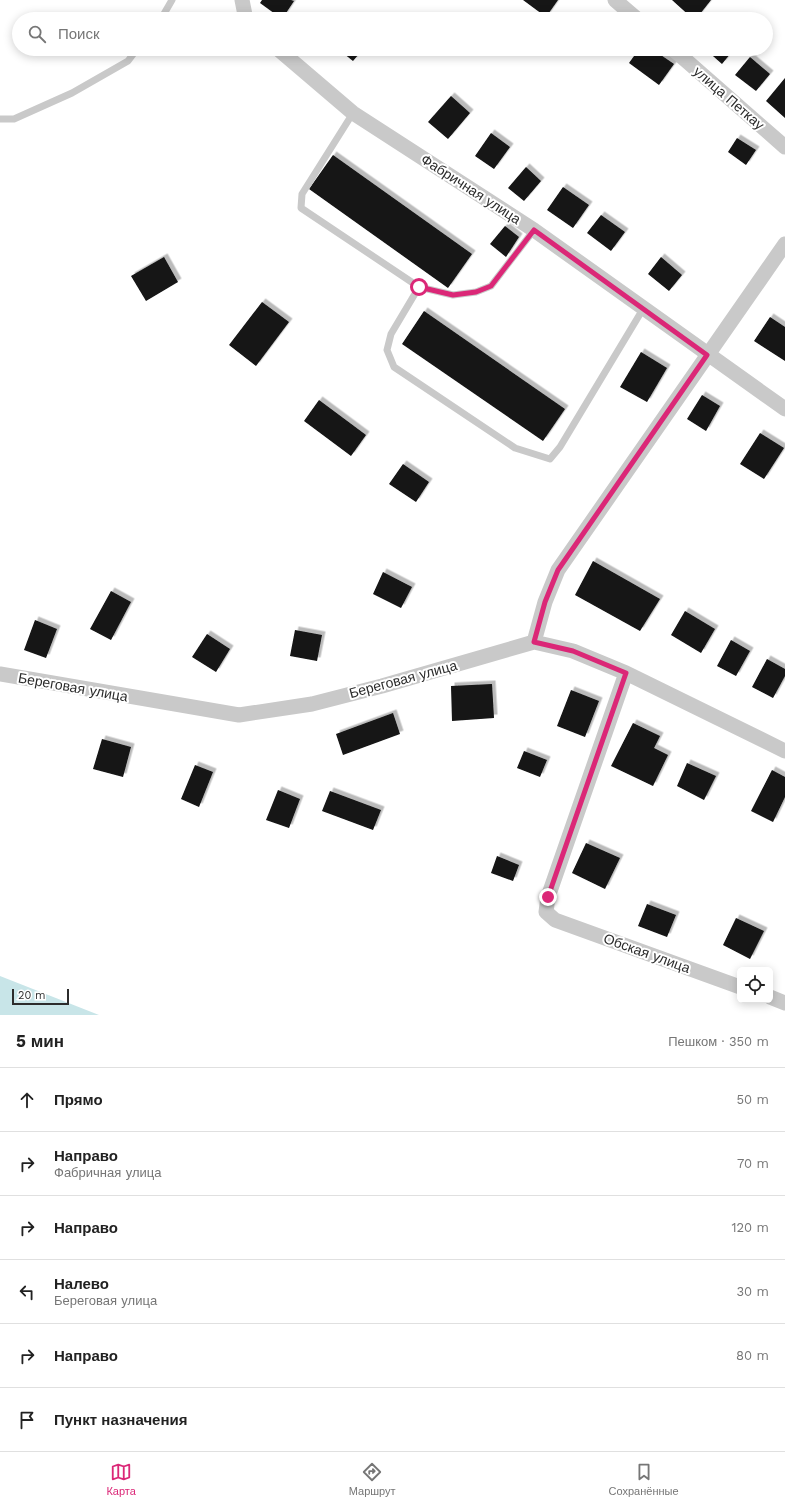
<!DOCTYPE html>
<html lang="ru">
<head>
<meta charset="utf-8">
<style>
	:root { --surface:#fff; --page:#f2f2f2; --text:#222; --muted:#767676; --line:#e0e0e0; --accent:#db2777 }
	body { margin:0; font-family:"Work Sans",sans-serif; background:var(--page); color:var(--text) }
	.controls { position:absolute; right:12px; bottom:12px; display:grid; overflow:hidden; border-radius:6px; box-shadow:0 2px 10px #0003 }
	.controls button { width:36px; height:36px; display:grid; place-items:center; padding:0; border:0; border-bottom:1px solid var(--line); background:var(--surface); color:var(--text); font:20px sans-serif }
	.scale { position:absolute; left:12px; bottom:10px; width:57px; box-sizing:border-box; padding-left:4px; border:2px solid #2c2c2c; border-top:0; font-size:11px; line-height:14px; white-space:nowrap; color:#2c2c2c; -webkit-text-stroke:3px #fff; paint-order:stroke }
	.stop { position:absolute; width:12px; height:12px; margin:-9px; border:3px solid #db2777; border-radius:50%; background:#fff }
	.stop.end { background:#db2777; border-color:#fff; box-shadow:0 1px 4px #0008 }
	.list { margin:0; padding:0; list-style:none }
	h2 { display:flex; justify-content:space-between; align-items:center; height:52px; margin:0; padding:0 16px; font-size:17px }
	h2 small { font-size:13px; font-weight:400; color:var(--muted) }
	.list li { display:grid; grid-template-columns:26px 1fr auto; gap:12px; align-items:center; box-sizing:border-box; height:64px; padding:0 16px; border-top:1px solid var(--line) }
	.list b { display:block; font-size:15px; white-space:nowrap }
	.list p { margin:0; font-size:13px; white-space:nowrap; color:var(--muted) }
	.list em { font-size:13px; font-style:normal; color:var(--muted) }
	.icon { flex:none; width:22px; height:22px; fill:none; stroke:currentColor; stroke-width:2; stroke-linecap:round; stroke-linejoin:round }
	.map { position:relative; flex:none; width:785px; height:1015px; overflow:hidden }
	.search { position:absolute; background:var(--surface); box-shadow:0 2px 10px #0003; left:12px; right:12px; top:12px; height:44px; display:flex; align-items:center; gap:10px; box-sizing:border-box; padding:0 14px; border-radius:22px; color:var(--muted); font-size:15px }
	.sheet { height:436px; background:var(--surface) }
	nav { display:flex; justify-content:space-around; align-items:center; box-sizing:border-box; height:56px; border-top:1px solid var(--line); background:var(--surface); font-size:11px; color:var(--muted) }
	nav a { display:grid; justify-items:center; gap:2px }
	nav .on { color:var(--accent) }
	.map>svg:first-child { display:block }
	.water { fill:#c8e5e8 }
	.building { fill:#131313; filter:url(#shadow) }
	.lines { fill:none; stroke-linecap:round; stroke-linejoin:round }
	.service { stroke:#c9c9c9; stroke-width:7 }
	.minor { stroke:#c9c9c9; stroke-width:15 }
	.route { stroke:#db2777; stroke-width:5 }
	.labels { text-anchor:middle; dominant-baseline:central; stroke-width:4; stroke-linejoin:round; paint-order:stroke }
	.street-label { font-size:14px; fill:#2c2c2c; stroke:#fff }
</style>
</head>
<body>
<div class="map">
<svg width="785" height="1015" viewBox="0 0 785 1015">
	<defs>
		<filter id="shadow"><feDropShadow dx="3.5" dy="-3.5" stdDeviation="0" flood-color="#0004"/></filter>
	</defs>
	<rect width="100%" height="100%" fill="#fff"/>
	<path class="water" d="M0,976L99,1015H0Z"/>
	<path class="building" d="M262,0H291L294,1L282,19L260,3Z
		M523,0H558L546,17Z
		M672,0H711L696,19H693Z
		M338,49H363L353,61Z
		M639,49H652L674,64L659,85L629,63Z
		M705,49H734L722,64Z
		M750,57L770,74L756,91L735,75Z
		M785,78V118L766,101Z
		M451,96L470,113L448,139L428,122Z
		M491,133L510,147L494,169L475,156Z
		M737,138L756,150L746,165L728,152Z
		M333,155L472,254L448,288L309,189Z
		M526,167L541,181L524,201L508,188Z
		M563,187L589,205L573,228L547,210Z
		M601,215L625,232L611,251L587,233Z
		M505,226L519,237L506,257L490,244Z
		M164,257L178,282L146,301L131,276Z
		M661,257L682,275L669,291L648,274Z
		M262,302L289,322L256,366L229,345Z
		M424,311L565,409L543,441L402,344Z
		M770,317L785,327V361L754,341Z
		M641,352L667,368L647,402L620,387Z
		M702,395L720,406L706,431L687,419Z
		M319,400L366,435L351,456L304,421Z
		M760,433L784,448L764,479L740,464Z
		M403,464L429,482L416,502L389,484Z
		M593,561L660,599L640,631L575,595Z
		M383,572L412,587L401,608L373,594Z
		M111,591L131,602L111,640L90,629Z
		M685,611L715,629L701,653L671,635Z
		M35,620L57,629L46,658L24,650Z
		M295,630L322,635L317,661L290,656Z
		M207,634L230,649L216,672L192,657Z
		M731,640L750,651L736,676L717,666Z
		M767,659L785,669V676L773,698L752,687Z
		M492,684L494,718L452,721L451,686Z
		M571,690L599,701L585,737L557,726Z
		M393,713L400,734L343,755L336,734Z
		M633,723L660,736L654,748L668,755L653,786L611,766Z
		M102,739L131,747L123,777L93,769Z
		M524,751L547,760L540,777L517,768Z
		M687,763L716,776L704,800L677,786Z
		M195,765L213,772L199,807L181,799Z
		M772,770L785,777V797L773,822L751,811Z
		M278,790L300,799L289,828L266,820Z
		M330,791L381,810L373,830L322,811Z
		M586,843L620,858L605,889L572,873Z
		M497,856L519,865L513,881L491,873Z
		M647,904L676,915L667,937L638,926Z
		M736,918L764,931L750,959L723,945Z"/>
	<g class="lines">
		<path class="service" d="M161,19L172,0
			M353,113L302,194L301,208L419,287L391,334L387,350L394,367L515,448L550,459L560,447L643,309
			M0,119H14L72,93L128,61L137,49
			M419,287L453,295L476,292L491,286L534,230"/>
		<path class="minor" d="M242,0L245,15L248,19
			M615,0L637,19
			M278,49L353,113L534,230L785,409
			M673,49L785,147
			M534,642L545,602L558,570L785,244
			M626,673L548,897L546,912L555,920L740,987
			M0,674L239,715L312,704L382,686L534,642L573,651L626,673L785,751
			M770,997L785,1003"/>
	</g>
	<g class="lines">
		<path class="route" d="M419,287L453,295L476,292L491,286L534,230L707,355L558,570L545,602L534,642L573,651L626,673L548,897"/>
	</g>
	<g class="labels">
		<g class="street-label">
			<text transform="translate(729 98) rotate(41)">улица Петкау</text>
			<text transform="translate(471 189) rotate(33)">Фабричная улица</text>
			<text transform="translate(403 679) rotate(-15)">Береговая улица</text>
			<text transform="translate(73 687) rotate(10)">Береговая улица</text>
			<text transform="translate(647 953) rotate(20)">Обская улица</text>
		</g>
	</g>
</svg>
<div class="controls">
<button><svg class="icon" aria-label="locate" viewBox="0 0 24 24"><circle cx="12" cy="12" r="6"/><path d="M12 2v4M12 18v4M2 12h4M18 12h4"/></svg></button>
</div>
<div class="scale">20 m</div>
<div class="stop" style="left:419px;top:287px"></div>
<div class="stop end" style="left:548px;top:897px"></div>
<div class="search"><svg class="icon" aria-label="search" viewBox="0 0 24 24"><circle cx="10" cy="10" r="6"/><path d="M15 15l6 6"/></svg>Поиск</div>
</div>
<section class="sheet">
<h2>5 мин<small>Пешком · 350 m</small></h2>
<ul class="list">
<li><svg class="icon" aria-label="ahead" viewBox="0 0 24 24"><path d="M12 20V5M6 11l6-6 6 6"/></svg><div><b>Прямо</b></div><em>50 m</em></li>
<li><svg class="icon" aria-label="right" viewBox="0 0 24 24"><path d="M7 20v-9h11M14 6l5 5-5 5"/></svg><div><b>Направо</b><p>Фабричная улица</p></div><em>70 m</em></li>
<li><svg class="icon" aria-label="right" viewBox="0 0 24 24"><path d="M7 20v-9h11M14 6l5 5-5 5"/></svg><div><b>Направо</b></div><em>120 m</em></li>
<li><svg class="icon" aria-label="left" viewBox="0 0 24 24"><path d="M17 20v-9H6M10 6l-5 5 5 5"/></svg><div><b>Налево</b><p>Береговая улица</p></div><em>30 m</em></li>
<li><svg class="icon" aria-label="right" viewBox="0 0 24 24"><path d="M7 20v-9h11M14 6l5 5-5 5"/></svg><div><b>Направо</b></div><em>80 m</em></li>
<li><svg class="icon" aria-label="arrive" viewBox="0 0 24 24"><path d="M6 21V4h12l-3 4 3 4H6"/></svg><div><b>Пункт назначения</b></div></li>
</ul>
</section>
<nav>
<a class="on"><svg class="icon" aria-label="map" viewBox="0 0 24 24"><path d="M3 6l6-2 6 2 6-2v14l-6 2-6-2-6 2zM9 4v14M15 6v14"/></svg>Карта</a>
<a><svg class="icon" aria-label="directions" viewBox="0 0 24 24"><path d="M12 3l9 9-9 9-9-9zM9 14v-3h6M13 9l2 2-2 2"/></svg>Маршрут</a>
<a><svg class="icon" aria-label="saved" viewBox="0 0 24 24"><path d="M7 4h10v16l-5-4-5 4z"/></svg>Сохранённые</a>
</nav>
</body>
</html>
